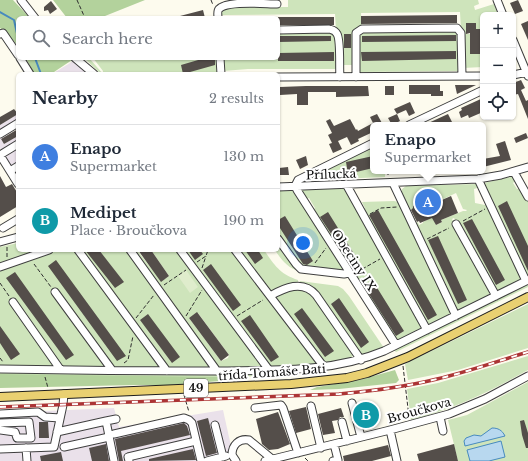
<!DOCTYPE html>
<html lang="en">
<head>
<meta charset="utf-8">
<style>
	:root { --surface:#fff; --page:#f2f2f3; --text:#1f2937; --muted:#747a83; --line:#e0e1e3; --accent:#ac3435 }
	body { margin:0; font-family:"Libre Baskerville",serif; background:var(--page); color:var(--text) }
	.controls { position:absolute; right:12px; top:12px; display:grid; overflow:hidden; border-radius:6px; box-shadow:0 1px 3px #0004 }
	.controls button { width:36px; height:36px; display:grid; place-items:center; padding:0; border:0; border-bottom:1px solid var(--line); background:var(--surface); color:var(--text); font:20px sans-serif }
	.you { position:absolute; left:303px; top:243px; width:14px; height:14px; margin:-10px; border:3px solid #fff; border-radius:50%; background:#1a73e8; box-shadow:0 0 0 6px #1a73e833 }
	.badge { display:grid; place-items:center; width:26px; height:26px; border-radius:50%; background:var(--accent); color:#fff; font-size:13px; font-weight:700 }
	.pin { position:absolute; translate:-50% -50%; border:2px solid #fff; box-shadow:0 1px 4px #0006 }
	.popup { position:absolute; left:370px; top:122px; width:116px; height:52px; box-sizing:border-box; display:grid; place-content:center; border-radius:6px; background:var(--surface); filter:drop-shadow(0 1px 3px #0005); font-size:13px; white-space:nowrap; color:var(--muted) }
	.popup b { font-size:15px; color:var(--text) }
	.popup::after { content:''; position:absolute; left:50%; top:100%; margin-left:-8px; border:8px solid transparent; border-top-color:var(--surface) }
	.list { margin:0; padding:0; list-style:none }
	h2 { display:flex; justify-content:space-between; align-items:center; height:52px; margin:0; padding:0 16px; font-size:17px }
	h2 small { font-size:13px; font-weight:400; color:var(--muted) }
	.list li { display:grid; grid-template-columns:26px 1fr auto; gap:12px; align-items:center; box-sizing:border-box; height:64px; padding:0 16px; border-top:1px solid var(--line) }
	.list b { display:block; font-size:15px; white-space:nowrap }
	.list p { margin:0; font-size:13px; white-space:nowrap; color:var(--muted) }
	.list em { font-size:13px; font-style:normal; color:var(--muted) }
	.icon { flex:none; width:22px; height:22px; fill:none; stroke:currentColor; stroke-width:2; stroke-linecap:round; stroke-linejoin:round }
	.map { position:relative; flex:none; width:528px; height:461px; overflow:hidden }
	.search { position:absolute; background:var(--surface); box-shadow:0 1px 3px #0004; left:16px; top:16px; width:264px; height:44px; display:flex; align-items:center; gap:10px; box-sizing:border-box; padding:0 14px; border-radius:6px; color:var(--muted); font-size:15px }
	.panel { position:absolute; background:var(--surface); box-shadow:0 1px 3px #0004; left:16px; top:72px; width:264px; height:180px; border-radius:6px }
	.map>svg:first-child { display:block }
	.industrial { fill:#eae1ea }
	.green { fill:#cee4bb; fill-rule:evenodd }
	.forest { fill:#b3d29c }
	.pitch { fill:#dfeccc }
	.water { fill:#b8d8ef; stroke:#478abe }
	.lines { fill:none; stroke-linecap:round; stroke-linejoin:round }
	.stream { stroke:#478abe; stroke-width:2 }
	.building { fill:#544e4a }
	.minor-casing { stroke:#3f3f3f; stroke-width:9 }
	.major-casing { stroke:#1d1d1d; stroke-width:10 }
	.path { stroke:#2e2e2e; stroke-width:1; stroke-dasharray:4 2; stroke-linecap:butt }
	.minor { stroke:#fff; stroke-width:7 }
	.major { stroke:#e9d071; stroke-width:8 }
	.rail-casing { stroke:#ac3435; stroke-width:3.5 }
	.rail { stroke:#fff; stroke-width:2; stroke-dasharray:6; stroke-linecap:butt }
	.labels { text-anchor:middle; dominant-baseline:central; stroke-width:4; stroke-linejoin:round; paint-order:stroke }
	.shield { fill:#fff; stroke:#555; stroke-width:1 }
	.shield-label { font-size:11px; font-weight:bold; fill:#0c0c0c }
	.street-label { font-size:12px; fill:#0c0c0c; stroke:#fff }
</style>
</head>
<body>
<div class="map">
<svg width="528" height="461" viewBox="0 0 528 461">
	<rect width="100%" height="100%" fill="#fdfbee"/>
	<path class="industrial" d="M75,60L88,74H52Z
		M18,114V128L1,139L4,144L18,136V174H16L0,148V125Z
		M114,408L119,427L223,410L233,455L209,461H0V413Z"/>
	<path class="green" d="M288,0H478L479,4L474,6L475,10L494,4L498,15H483V29H476L466,34H470V54H483V44V67L463,68L460,12L361,13L362,27L359,28L354,65H341L336,30L335,14L222,15V18H220L221,10L229,7H288Z
		M327,30L335,35L337,69H248L223,71L222,58H278V31Z
		M360,31H458L460,71L359,72L358,37Z
		M84,58L90,59L103,74V71L93,58H104L105,60L118,58H219L218,72L204,74H101Z
		M373,145V171H385V177L314,180L311,177Z
		M514,176L515,181L513,183L517,189L521,188L528,198V275H526L484,183Z
		M477,184L480,187L474,189L475,203L490,206L521,278L518,282L501,291L495,289L454,218L452,219L491,289L488,296L461,311L455,309L416,223L418,222L419,225L423,223V222L433,217L436,225L442,222L441,220L463,211H466L467,210L463,209L456,193L435,203L432,198L413,206L414,209L410,210L402,193V189L406,186Z
		M343,188L345,189L422,326L421,330L399,341L395,340L313,210L315,208L309,198L306,199L300,191L303,190Z
		M278,190H291L294,191L343,267L342,271L307,269L297,264L278,235Z
		M394,201L398,202L451,313V315L429,325L427,324L363,209L365,208L362,202Z
		M278,241L300,272C287,267 282,261 275,250H278Z
		M18,243V250H137L151,268L165,279L169,276L151,250H178L271,376L0,381V247ZM198,313L229,355L228,358L221,361L189,318Z
		M183,250H234L316,361V364L272,367L269,366Z
		M238,250H264C275,266 280,274 298,280V284L276,291L270,292Z
		M300,281L338,286L343,289L349,296L384,348L361,355L319,295L300,285Z
		M528,284V287L396,352L394,350Z
		M291,288L309,291L354,354L352,357L327,363L323,362L275,299L278,294Z
		M528,304V348L458,370L408,380L405,364Z
		M528,356V370C489,392 454,409 411,420L407,389L438,383Z
		M528,382V461H458L448,420L467,415Z"/>
	<path class="forest" d="M0,0H13L30,18H18V46L6,32L0,28Z
		M53,0H145L100,18H67Z
		M26,58H70L72,60L51,74H34Z
		M395,370L399,380L396,383L339,389L310,390L317,387L359,380Z
		M0,374L220,377V381L171,385H136L0,388Z"/>
	<path class="pitch" d="M186,270L198,287L190,293L178,276Z"/>
	<path class="water" d="M492,428C498,428 502,430 505,436L465,446L464,441L466,438L474,435L481,436Z
		M501,441L505,457L489,461H470L467,450Z"/>
	<g class="lines">
		<path class="stream" d="M0,12L14,20L18,38
			M35,58L41,74"/>
	</g>
	<path class="building" d="M518,0L523,11L515,14L510,3Z
		M51,1L57,9L50,14L48,10L44,11V7Z
		M203,10L205,18H181L180,16Z
		M457,15V23L361,24V16Z
		M278,17H334V25H278Z
		M528,21V40L521,24Z
		M466,23H476V29H483V54H470V33L466,34Z
		M344,34H351V48H344Z
		M456,35V41L362,42V36Z
		M278,36H331V41L278,42Z
		M456,51V59L362,61L361,52Z
		M334,52V61H278V53Z
		M205,58H215V65L183,74L181,65Z
		M521,80L525,88L521,90L526,101L528,100V119L518,94L513,95V83Z
		M409,85H440V91H443V96H431V94H409Z
		M455,85H476L457,94Z
		M306,86H368L369,96L336,97V92H308V105H297V94L280,95V87Z
		M385,86H394V95H385Z
		M483,98V112L469,118L468,115L461,118L459,112L462,110L461,108Z
		M410,102L415,113L409,116L406,110L397,114L400,121L392,125L388,118L397,114L394,109Z
		M14,109L18,114L0,125V117Z
		M377,114L383,125H374L370,117Z
		M448,114L452,122L451,124L448,125H424Z
		M330,119L334,126L350,119L356,130L357,129L358,131L373,123V132L358,139L359,141L351,145L347,137L338,141L342,149L333,153L329,144L332,143L328,135L332,133L326,121Z
		M18,129V136L4,144L1,139Z
		M526,133L528,138L516,143L514,138Z
		M505,141L511,160L483,167V159L500,156L496,144Z
		M306,156L308,165L300,169L296,160Z
		M373,156V168L348,174L346,162Z
		M288,167L289,175H279V168Z
		M0,176L6,187L12,184L18,194V206L0,217Z
		M451,196L458,213L441,220L442,222L436,225L432,218L420,223L419,221L417,222L411,210L413,208V206L432,198L435,203Z
		M507,201L528,246V271L498,206Z
		M378,210L437,315L428,320L369,215Z
		M328,212L356,257L349,261L320,217Z
		M285,216L313,261L307,265L303,264L278,225V220Z
		M472,219L505,280L496,285L463,223Z
		M438,236L467,300L458,304L428,240Z
		M85,250H99L124,282L115,288Z
		M138,250H151L169,276L161,282Z
		M188,250H200L203,254L195,260Z
		M245,250H258L263,258L255,264Z
		M56,260L126,356L117,361L48,266Z
		M211,264L241,305L233,311L203,270Z
		M15,272L74,355L66,360L6,278Z
		M376,286L404,331L396,336L367,291Z
		M339,298L369,342L361,348L331,304Z
		M302,308L334,351L325,357L294,314Z
		M197,312L229,355L221,361L189,318Z
		M148,314L180,357L172,363L140,320Z
		M250,315L279,357L271,362L241,321Z
		M0,326L20,354L11,360L0,343Z
		M372,403L376,420L363,426L358,406Z
		M306,407L311,429L296,433L289,411Z
		M341,408L344,417H340L338,420L332,421L335,433L323,435L318,414Z
		M278,412L290,444L278,449L269,450L262,444L256,419Z
		M208,418L217,453L206,456L197,421Z
		M524,420L528,433V448H526L522,435L520,421Z
		M39,422H48L49,438H39Z
		M184,423L187,426L190,435L121,451L123,461H119L115,439Z
		M106,444L109,461H92L89,448Z
		M454,444L458,461H419L417,454Z
		M388,445L391,456L372,461H344L343,456Z
		M193,449L196,460L149,461V459Z
		M61,452L63,461H41L40,456Z"/>
	<g class="lines">
		<g class="minor-casing">
			<path id="minor" d="M21,0L35,18
				M497,0L503,15
				M218,18C218,15 217,11 219,9C227,0 265,4 277,4
				M278,30L329,29C332,30 335,30 337,34C341,40 339,68 340,77
				M0,34L3,33L18,55
				M513,40L528,76
				M20,58L30,74
				M75,58L94,74
				M220,58L221,74
				M513,75L528,72
				M278,77L483,76
				M356,77V33L362,29L457,28L461,33L462,76
				M409,125L483,90
				M0,134L18,123
				M373,143L298,180L295,186L297,190L396,345
				M0,155L18,184
				M0,155L18,144
				M10,171L18,166
				M514,172L528,197
				M478,179L526,281
				M393,183L456,316
				M346,184L427,330
				M278,187L478,179L501,175L528,167
				M456,224L496,296
				M3,228L18,219
				M278,239L296,264L301,269L344,274L349,273
				M0,242L18,237
				M78,250L167,371
				M130,250L217,371
				M180,250L269,370
				M235,250L324,367
				M0,267L49,250
				M55,292L112,370
				M270,296C284,288 303,279 316,295L361,360
				M13,302L60,369
				M0,369C73,370 145,371 218,371C274,370 331,373 384,351L528,280
				M352,403L361,437
				M311,406L321,448
				M255,408L281,405L283,408L298,453
				M0,414L38,412L45,417L60,418
				M440,417L443,431
				M106,421L116,419
				M342,422L347,441
				M0,423L29,422L31,438H17L15,432L0,430
				M215,425L223,457
				M390,430L397,461
				M57,432L106,421L114,461
				M114,434L184,418L189,420L192,423L201,461
				M64,447L109,437
				M26,448L27,461
				M0,449L54,447L63,405L64,394
				M129,461L128,457L196,441
				M207,461L226,456
				M236,461L232,455C232,445 239,438 249,440L272,459
				M265,461L390,430L449,414L485,399L528,376
				M333,461L338,460L334,444"/>
		</g>
		<g class="major-casing">
			<path id="major" d="M0,397L291,384L347,378L367,373L408,357L528,297"/>
		</g>
		<path class="path" d="M77,0L85,18
			M211,0L213,5
			M388,171V176
			M370,214L381,208L397,207
			M463,221L485,209
			M427,239L449,228
			M7,247V258
			M197,262L206,256L208,250
			M315,263L326,248
			M34,264L51,287
			M202,268L206,256
			M357,272L380,259
			M0,283L9,296
			M164,285L186,270
			M186,316L202,290
			M237,316L263,300
			M136,318L154,295
			M0,358L3,362
			M124,363L128,360L133,336
			M403,366L409,417
			M45,377L48,388
			M184,395L189,412
			M305,458L308,461"/>
		<use href="#minor" class="minor"/>
		<use href="#major" class="major"/>
		<g class="rail-casing">
			<path id="rail" d="M0,407L339,394C372,391 405,387 437,379C468,372 498,361 528,352"/>
		</g>
		<use href="#rail" class="rail"/>
	</g>
	<g class="labels">
		<rect class="shield" x="184" y="379" width="24" height="18" rx="3"/>
		<g class="shield-label">
			<text x="196" y="388">49</text>
		</g>
		<g class="street-label">
			<text transform="translate(331 174) rotate(-2)">Přílucká</text>
			<text transform="translate(354 260) rotate(57)">Obeciny IX</text>
			<text transform="translate(272 372) rotate(-4)">třída Tomáše Bati</text>
			<text transform="translate(419 410) rotate(-16)">Broučkova</text>
		</g>
	</g>
</svg>
<div class="controls">
<button>+</button>
<button>−</button>
<button><svg class="icon" aria-label="locate" viewBox="0 0 24 24"><circle cx="12" cy="12" r="6"/><path d="M12 2v4M12 18v4M2 12h4M18 12h4"/></svg></button>
</div>
<div class="you"></div>
<div class="pin badge" style="left:428px;top:202px;background:#3f7fe0">A</div>
<div class="popup"><b>Enapo</b>Supermarket</div>
<div class="pin badge" style="left:366px;top:415px;background:#0f9aa8">B</div>
<div class="search"><svg class="icon" aria-label="search" viewBox="0 0 24 24"><circle cx="10" cy="10" r="6"/><path d="M15 15l6 6"/></svg>Search here</div>
<section class="panel">
<h2>Nearby<small>2 results</small></h2>
<ul class="list">
<li><span class="badge" style="background:#3f7fe0">A</span><div><b>Enapo</b><p>Supermarket</p></div><em>130 m</em></li>
<li><span class="badge" style="background:#0f9aa8">B</span><div><b>Medipet</b><p>Place · Broučkova</p></div><em>190 m</em></li>
</ul>
</section>
</div>
</body>
</html>
